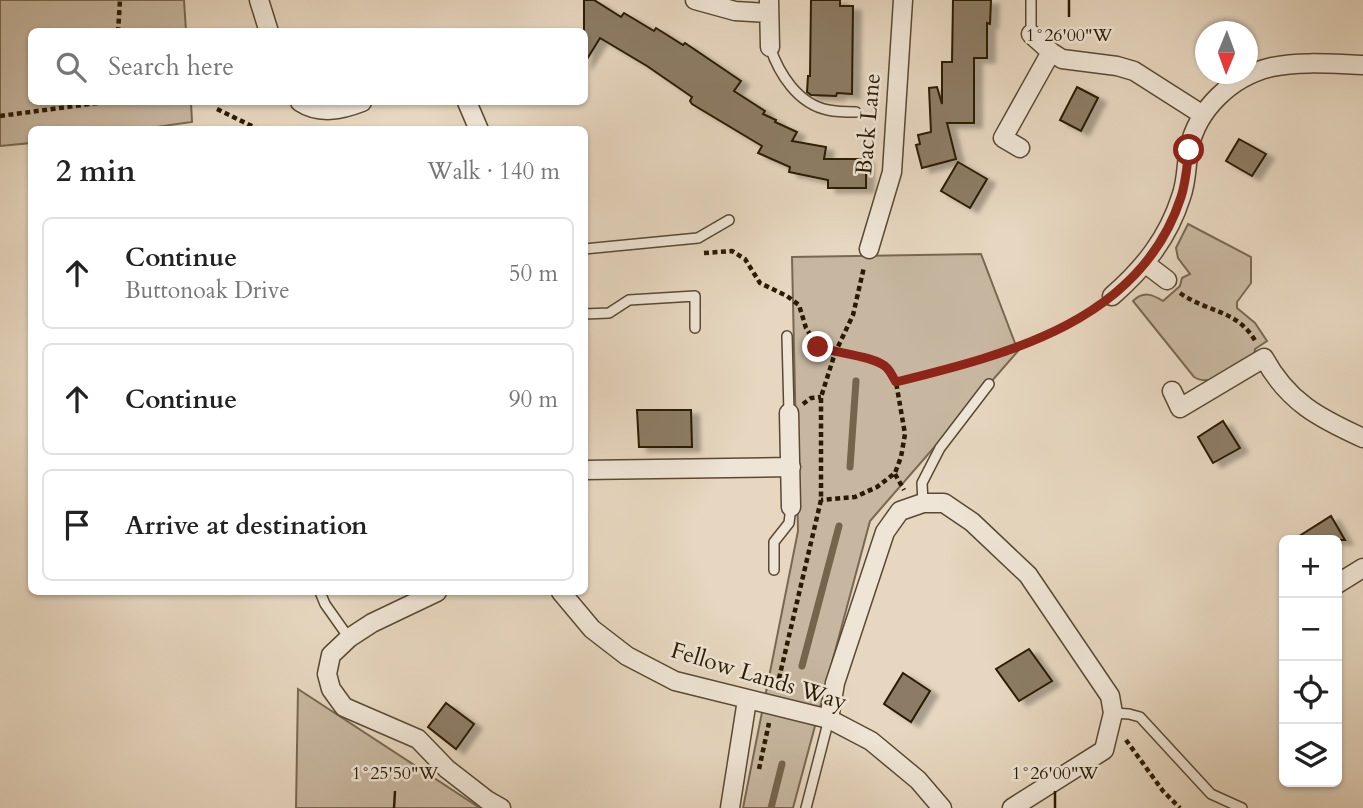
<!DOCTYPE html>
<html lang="en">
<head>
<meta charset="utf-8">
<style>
	:root { --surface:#fff; --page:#f6f6f6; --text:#222; --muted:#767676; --line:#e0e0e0 }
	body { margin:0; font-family:Cardo,serif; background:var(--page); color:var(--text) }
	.controls { position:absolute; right:21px; bottom:21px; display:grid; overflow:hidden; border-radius:10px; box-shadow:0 2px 5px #0004 }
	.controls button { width:63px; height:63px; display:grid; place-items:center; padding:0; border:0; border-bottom:2px solid var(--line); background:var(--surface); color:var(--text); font:35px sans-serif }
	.compass { position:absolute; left:1195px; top:21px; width:63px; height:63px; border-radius:50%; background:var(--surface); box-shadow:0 2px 5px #0004; rotate:181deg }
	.stop { position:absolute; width:21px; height:21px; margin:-16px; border:5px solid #8f2418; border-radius:50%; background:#fff }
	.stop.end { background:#8f2418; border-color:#fff; box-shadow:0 2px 7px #0008 }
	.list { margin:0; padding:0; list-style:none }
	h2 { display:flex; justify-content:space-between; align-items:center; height:91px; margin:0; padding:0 28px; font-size:30px }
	h2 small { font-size:23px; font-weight:400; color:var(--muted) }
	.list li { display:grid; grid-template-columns:46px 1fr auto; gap:21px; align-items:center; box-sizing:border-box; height:112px; margin:0 14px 14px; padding:0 14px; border:2px solid var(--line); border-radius:10px }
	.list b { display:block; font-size:26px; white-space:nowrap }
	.list p { margin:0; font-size:23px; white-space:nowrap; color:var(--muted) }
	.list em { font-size:23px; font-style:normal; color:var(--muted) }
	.icon { flex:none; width:38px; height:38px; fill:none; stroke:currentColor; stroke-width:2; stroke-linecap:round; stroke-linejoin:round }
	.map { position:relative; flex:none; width:1363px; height:808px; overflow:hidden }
	.search { position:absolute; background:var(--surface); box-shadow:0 2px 5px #0004; left:28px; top:28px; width:560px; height:77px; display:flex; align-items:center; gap:18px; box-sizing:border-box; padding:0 24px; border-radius:10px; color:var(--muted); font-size:26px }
	.panel { position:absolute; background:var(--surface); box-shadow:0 2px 5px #0004; left:28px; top:126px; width:560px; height:469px; border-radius:10px }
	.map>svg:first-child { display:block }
	.green { fill:#c7b7a0; stroke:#786851; stroke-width:2 }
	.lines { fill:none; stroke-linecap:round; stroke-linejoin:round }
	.stream { stroke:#75654d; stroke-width:7 }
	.building { fill:#8c7c65; stroke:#2a1a02; stroke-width:2; filter:url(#shadow) }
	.lane-casing { stroke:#594932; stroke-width:12 }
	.street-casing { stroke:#594932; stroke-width:21 }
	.path { stroke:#2a1a02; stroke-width:4.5; stroke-dasharray:5 3.5; stroke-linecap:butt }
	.lane { stroke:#efe5d6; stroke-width:9 }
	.street { stroke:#efe5d6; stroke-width:18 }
	.route { stroke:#8f2418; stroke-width:9 }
	.ticks { fill:none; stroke:#2a1a02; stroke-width:2.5 }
	.labels { text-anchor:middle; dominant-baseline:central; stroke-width:5; stroke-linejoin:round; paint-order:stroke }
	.street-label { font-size:23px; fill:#2a1a02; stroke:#efe5d6 }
	.ticks-label { font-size:18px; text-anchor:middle; fill:#2a1a02; stroke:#efe5d6; stroke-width:5; stroke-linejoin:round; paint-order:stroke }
</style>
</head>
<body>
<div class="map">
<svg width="1363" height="808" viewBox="0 0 1363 808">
	<defs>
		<filter id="shadow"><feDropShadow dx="8" dy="4.5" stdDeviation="2" flood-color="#0004"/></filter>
	</defs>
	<rect width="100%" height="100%" fill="#e7d7c0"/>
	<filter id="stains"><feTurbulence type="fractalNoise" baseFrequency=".00286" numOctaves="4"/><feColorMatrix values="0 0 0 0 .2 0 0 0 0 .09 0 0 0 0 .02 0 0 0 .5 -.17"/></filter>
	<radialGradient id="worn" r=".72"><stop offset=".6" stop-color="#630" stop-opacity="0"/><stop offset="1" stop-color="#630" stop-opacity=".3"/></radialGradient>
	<path class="green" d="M0,0H184L186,31L32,32V102H191L192,122L135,130H32L31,143L0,146Z
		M1188,224L1251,257V283L1237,302V308L1255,323L1267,341L1255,349L1254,356C1238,366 1214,389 1194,377L1133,301C1143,291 1152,294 1163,301L1180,286L1182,278L1190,274L1178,258L1176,248Z
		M981,254L1018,351L870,521L793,808H743L798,531L792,257Z
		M298,689L480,808H296Z"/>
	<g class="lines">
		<path class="stream" d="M850,467L856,381
			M802,666L839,526
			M771,808L782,764"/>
	</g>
	<path class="building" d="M584,0H594L621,17L624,13L654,31L656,28L683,45L685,43L741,81L734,91L765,111L763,114L776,120L775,122L797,132L792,141L826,147L824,159H866V188H828V180L789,172L790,167L758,153L762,146L692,104L690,101L692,97L647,66L600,38L584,64Z
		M811,0H840V6H853L852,94L837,93L836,96L811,95L807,92L808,76H810Z
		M953,0H991L990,24L987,23V58H974V123H947L956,159L922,168L916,145L920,144L918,135L931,132L929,88L937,87L942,104V62H952Z
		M1077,87L1098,98L1081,131L1060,120Z
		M1239,139L1266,154L1252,176L1226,161Z
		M958,162L987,179L970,208L941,191Z
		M637,410H691L692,447H639Z
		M1223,421L1240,448L1213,463L1198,437Z
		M1331,516L1345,540H1293Z
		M1029,649L1052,681L1019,701L996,669Z
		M903,673L930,691L911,722L884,704Z
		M446,703L474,724L456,749L428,727Z"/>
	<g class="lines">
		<g class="lane-casing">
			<path id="lane" d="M1031,34V0
				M770,47C779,74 798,104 828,110C837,112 847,112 856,112
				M584,249L698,238L729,220
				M584,314L609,313L629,300L695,296V328
				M787,336L789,413
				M923,503L922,483L940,448L989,384
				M774,570V542L789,523L791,507
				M320,592L325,604L349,638
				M1113,713L1129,714L1140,717L1211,794L1242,808
				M806,808L829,719"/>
		</g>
		<g class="street-casing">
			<path id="street" d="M259,0L269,32
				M695,0L735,11L769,13
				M769,0L770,47
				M1031,34L1051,52L1062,59L1117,66L1134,71L1203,115
				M300,102C320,115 341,110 362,102
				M467,102L479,130
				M1020,148L1003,138L1051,52
				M869,249L892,172L903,0
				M1146,264L1167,280
				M1112,296C1144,268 1168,238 1181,197C1187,181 1186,165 1189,149C1197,109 1232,76 1272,67C1301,61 1333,64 1363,65
				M1172,391L1180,408L1264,358C1288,402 1319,418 1363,438
				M789,413L791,507
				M584,470L791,467
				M1337,584L1363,568
				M437,592L372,623L349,638L331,655L327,674L331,689L344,707L418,739L447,769L487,800L501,808
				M561,592L592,629L627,656L675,681L829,719L871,741L918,780L942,808
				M829,719L835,683L885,532L900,511L923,503H944L972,522L1028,575L1110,696L1113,713L1104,750L1012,808
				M730,808L747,700"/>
		</g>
		<path class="path" d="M118,32L120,0
			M217,109L260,130
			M0,116L105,102
			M704,253L732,251L745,259L760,283L787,296L799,305L806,328L818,347L835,353L869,359L886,366L896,382L905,434L901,457L895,473L877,487L855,497L821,500
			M1180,293C1208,313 1237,309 1256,342
			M896,382L1006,353L1053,332L1097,306
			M803,404L811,398L821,397
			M895,474L904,490
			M777,687L821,500V397L835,353L853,315L864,267
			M1126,740L1163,791L1180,808
			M759,769L769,723"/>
		<use href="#lane" class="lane"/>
		<use href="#street" class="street"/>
	</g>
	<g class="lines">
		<path class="route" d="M818,347C835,353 876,356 887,368C891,372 893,378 896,382C1009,354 1141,321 1181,197C1186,182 1187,165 1189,150"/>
	</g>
	<path class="ticks" d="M1069,17V0M394,808L395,791M1055,808V791"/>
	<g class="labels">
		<g class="street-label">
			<text transform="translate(868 124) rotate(-85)">Back Lane</text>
			<text transform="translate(759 676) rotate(17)">Fellow Lands Way</text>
		</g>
	</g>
	<g class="ticks-label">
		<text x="1069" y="41">1°26'00"W</text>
		<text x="395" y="779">1°25'50"W</text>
		<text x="1055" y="779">1°26'00"W</text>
	</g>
	<rect width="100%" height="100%" filter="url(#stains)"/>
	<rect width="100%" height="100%" fill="url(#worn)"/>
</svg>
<div class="controls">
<button>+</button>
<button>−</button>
<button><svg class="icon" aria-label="locate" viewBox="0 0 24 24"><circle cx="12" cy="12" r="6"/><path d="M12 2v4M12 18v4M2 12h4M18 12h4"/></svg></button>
<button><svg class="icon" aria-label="layers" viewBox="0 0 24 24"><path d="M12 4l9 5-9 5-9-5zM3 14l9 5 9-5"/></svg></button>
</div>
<svg class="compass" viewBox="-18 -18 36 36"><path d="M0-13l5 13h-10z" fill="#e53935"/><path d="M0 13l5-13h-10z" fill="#767676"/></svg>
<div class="stop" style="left:1189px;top:150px"></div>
<div class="stop end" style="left:818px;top:347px"></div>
<div class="search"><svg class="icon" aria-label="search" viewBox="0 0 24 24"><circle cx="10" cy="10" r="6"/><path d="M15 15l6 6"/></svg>Search here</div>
<section class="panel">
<h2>2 min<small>Walk · 140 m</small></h2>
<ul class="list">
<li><svg class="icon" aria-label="ahead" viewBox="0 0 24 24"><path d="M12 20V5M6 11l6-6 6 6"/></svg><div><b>Continue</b><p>Buttonoak Drive</p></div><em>50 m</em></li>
<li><svg class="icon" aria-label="ahead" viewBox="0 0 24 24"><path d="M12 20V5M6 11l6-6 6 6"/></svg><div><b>Continue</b></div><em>90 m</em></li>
<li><svg class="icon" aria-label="arrive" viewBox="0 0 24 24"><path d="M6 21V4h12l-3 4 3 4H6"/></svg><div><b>Arrive at destination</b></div></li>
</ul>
</section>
</div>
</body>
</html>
